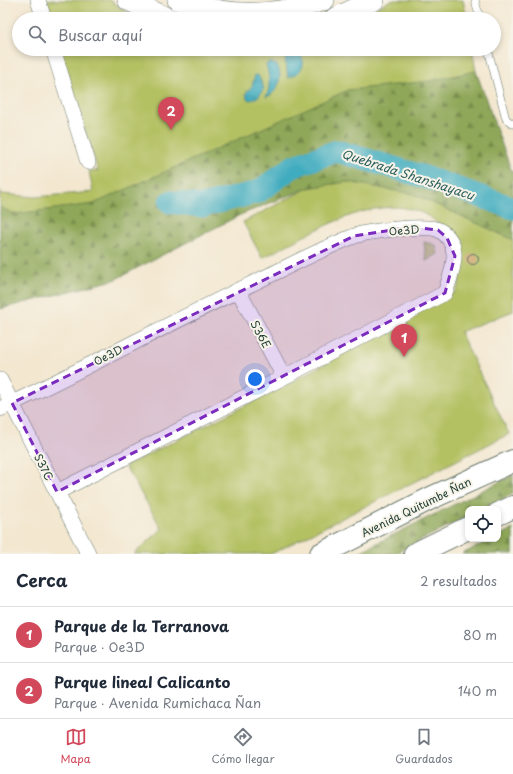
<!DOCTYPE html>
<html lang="es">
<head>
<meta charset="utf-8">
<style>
	:root { --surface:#fff; --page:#f2f2f3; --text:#1f2937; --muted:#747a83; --line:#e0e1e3; --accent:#d1495b }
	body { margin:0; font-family:"Playpen Sans",sans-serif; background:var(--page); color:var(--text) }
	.controls { position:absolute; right:12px; bottom:12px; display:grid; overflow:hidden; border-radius:8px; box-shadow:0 2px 6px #0003 }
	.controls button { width:36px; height:36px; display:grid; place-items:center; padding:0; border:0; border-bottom:1px solid var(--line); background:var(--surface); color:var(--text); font:20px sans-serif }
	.you { position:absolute; left:255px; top:379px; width:14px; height:14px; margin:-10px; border:3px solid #fff; border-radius:50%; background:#1a73e8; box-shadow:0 0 0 6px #1a73e833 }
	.badge { display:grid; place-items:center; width:26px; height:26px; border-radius:50%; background:var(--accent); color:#fff; font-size:13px; font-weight:700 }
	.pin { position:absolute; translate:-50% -33px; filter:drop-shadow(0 1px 2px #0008) }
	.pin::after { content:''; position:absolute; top:21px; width:14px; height:12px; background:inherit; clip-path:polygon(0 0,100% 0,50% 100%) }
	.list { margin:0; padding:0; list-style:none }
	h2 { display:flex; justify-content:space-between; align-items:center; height:52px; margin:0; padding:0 16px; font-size:17px }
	h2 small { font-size:13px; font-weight:400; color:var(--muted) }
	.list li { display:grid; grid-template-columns:26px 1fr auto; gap:12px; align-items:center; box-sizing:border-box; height:56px; padding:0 16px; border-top:1px solid var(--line) }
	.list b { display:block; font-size:15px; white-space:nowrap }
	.list p { margin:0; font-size:13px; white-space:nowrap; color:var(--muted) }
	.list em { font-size:13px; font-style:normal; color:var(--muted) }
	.icon { flex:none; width:22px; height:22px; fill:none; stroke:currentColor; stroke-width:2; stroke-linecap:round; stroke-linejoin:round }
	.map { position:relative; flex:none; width:513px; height:554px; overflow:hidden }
	.search { position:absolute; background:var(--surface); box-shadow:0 2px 6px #0003; left:12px; right:12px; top:12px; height:44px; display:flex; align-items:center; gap:10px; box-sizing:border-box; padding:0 14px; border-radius:22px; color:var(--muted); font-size:15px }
	.sheet { height:164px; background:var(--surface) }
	nav { display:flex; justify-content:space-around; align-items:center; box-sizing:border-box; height:56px; border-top:1px solid var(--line); background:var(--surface); font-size:11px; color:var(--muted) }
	nav a { display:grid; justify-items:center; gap:2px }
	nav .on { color:var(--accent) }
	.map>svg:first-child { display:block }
	.forest { fill:url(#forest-firs); stroke:#577246 }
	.park { fill:#b4c163; stroke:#6a7f4c }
	.water { fill:url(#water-ripples); stroke:#30747a }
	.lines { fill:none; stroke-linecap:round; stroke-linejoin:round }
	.river { stroke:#40acbf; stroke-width:23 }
	.building { fill:#d1aa76 }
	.lane-casing { stroke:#69786b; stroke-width:8 }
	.street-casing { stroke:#69786b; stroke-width:16 }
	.secondary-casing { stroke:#69786b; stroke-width:22 }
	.primary-casing { stroke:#69786b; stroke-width:24 }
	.lane { stroke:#fff; stroke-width:7 }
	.street { stroke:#fff; stroke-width:15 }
	.secondary { stroke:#fff; stroke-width:21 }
	.primary { stroke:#fff; stroke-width:22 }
	.marked { fill:#7b2cbf; fill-opacity:0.2; stroke:#7b2cbf; stroke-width:3; stroke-dasharray:8 5; stroke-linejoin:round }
	.labels { text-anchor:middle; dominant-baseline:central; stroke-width:4; stroke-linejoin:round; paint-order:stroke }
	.street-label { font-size:11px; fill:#1f3d34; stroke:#f7f3e8 }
	.water-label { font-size:12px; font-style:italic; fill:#295e5e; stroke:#f7f3e8 }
</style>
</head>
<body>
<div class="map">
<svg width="513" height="554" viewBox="0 0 513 554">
	<defs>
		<pattern id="forest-firs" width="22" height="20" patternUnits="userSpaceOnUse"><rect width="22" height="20" fill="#8fa759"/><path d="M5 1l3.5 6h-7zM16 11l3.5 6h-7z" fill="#74894a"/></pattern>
		<pattern id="water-ripples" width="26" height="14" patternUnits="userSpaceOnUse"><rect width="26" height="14" fill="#40acbf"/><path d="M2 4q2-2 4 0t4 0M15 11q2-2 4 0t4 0" fill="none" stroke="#358d9c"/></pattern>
	</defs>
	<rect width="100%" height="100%" fill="#f7f3e8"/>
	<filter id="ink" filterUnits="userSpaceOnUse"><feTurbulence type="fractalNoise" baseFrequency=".025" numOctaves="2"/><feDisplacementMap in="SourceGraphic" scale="8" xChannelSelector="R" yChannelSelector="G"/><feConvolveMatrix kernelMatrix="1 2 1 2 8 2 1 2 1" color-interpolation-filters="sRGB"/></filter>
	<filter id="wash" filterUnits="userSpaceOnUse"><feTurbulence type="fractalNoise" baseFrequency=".012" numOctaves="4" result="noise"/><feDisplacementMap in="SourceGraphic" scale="16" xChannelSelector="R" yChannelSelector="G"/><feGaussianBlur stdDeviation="0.9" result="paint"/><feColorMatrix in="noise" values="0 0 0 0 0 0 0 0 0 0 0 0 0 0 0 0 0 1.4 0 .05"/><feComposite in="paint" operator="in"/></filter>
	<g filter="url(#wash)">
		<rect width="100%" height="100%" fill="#f3e7d0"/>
		<path class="forest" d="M476,71L511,170L513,171V240L413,194L347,182L308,188L240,215L114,280L0,309V207L14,214L93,204L348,90L429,81Z
			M513,475V494L482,509H468V516L394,554H355Z
			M513,529V554H462L492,539H498V536Z"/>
		<path class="park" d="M44,0H110L126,12L145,19H50Z
			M391,0H463L467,19H357Z
			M59,49H472L476,71L429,81L348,90L93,204L14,214L0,207V190L2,194L35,197L93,192L89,171H98Z
			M347,182L413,194L513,240V311L460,332L509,434L271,554H134L162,529L125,466L290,383L455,292L459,285L460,273L458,242C446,231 433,216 417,211C370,194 303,238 262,258L243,222L308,188Z
			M424,242L436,245L438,254L426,261Z"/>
		<path class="water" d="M294,55L301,56C308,67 297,75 288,78L285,58Z
			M269,62L277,65C284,77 278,93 266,97C271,87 269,75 266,65Z
			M255,75H258L264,88L259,96L251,100L247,99L246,93L252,86Z"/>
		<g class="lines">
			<path class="river" d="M170,202L202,206L258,192L294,166L337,151L425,177L513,208"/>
		</g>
		<g id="blocks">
			<path class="building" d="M467.5 259a5.5 5.5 0 1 1 11 0a5.5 5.5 0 1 1-11 0Z"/>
		</g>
	</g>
	<g filter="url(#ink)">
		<use href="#blocks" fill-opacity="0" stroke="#69786b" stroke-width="1"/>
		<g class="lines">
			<g class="lane-casing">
				<path id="lane" d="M475,0L480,19
					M488,49L506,119L513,124"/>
			</g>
			<g class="street-casing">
				<path id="street" d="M38,0L44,19
					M53,49L88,162
					M238,290L284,377
					M0,380L88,553L86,554
					M0,409C91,366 179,318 270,275C297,262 324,248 352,237C366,231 427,224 439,230C464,244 452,272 445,293L284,377L57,492"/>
			</g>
			<g class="secondary-casing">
				<path id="secondary" d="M128,0L169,19
					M178,0C224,18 279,17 324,0
					M334,19L374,0"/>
			</g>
			<g class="primary-casing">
				<path id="primary" d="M498,514L513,507
					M321,554L431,498L513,461
					M415,554L468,528"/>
			</g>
			<use href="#lane" class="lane"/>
			<use href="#street" class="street"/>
			<use href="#secondary" class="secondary"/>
			<use href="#primary" class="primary"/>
		</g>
	</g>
	<path class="marked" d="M412,227L438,230L447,238L455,256L445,293L57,492L12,403L354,236Z"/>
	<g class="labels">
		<g class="street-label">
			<text transform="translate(404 230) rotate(-4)">Oe3D</text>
			<text transform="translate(261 334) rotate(62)">S36E</text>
			<text transform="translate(108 355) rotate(-27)">Oe3D</text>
			<text transform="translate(44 467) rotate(63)">S37C</text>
			<text transform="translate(416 507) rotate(-26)">Avenida Quitumbe Ñan</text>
		</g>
		<g class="water-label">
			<text transform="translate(408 174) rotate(18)">Quebrada Shanshayacu</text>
		</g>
	</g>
</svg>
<div class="controls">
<button><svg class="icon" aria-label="locate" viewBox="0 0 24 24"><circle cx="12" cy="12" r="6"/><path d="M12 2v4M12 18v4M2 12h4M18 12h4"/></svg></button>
</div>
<div class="you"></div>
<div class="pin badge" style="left:404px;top:357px">1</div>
<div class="pin badge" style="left:171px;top:130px">2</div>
<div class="search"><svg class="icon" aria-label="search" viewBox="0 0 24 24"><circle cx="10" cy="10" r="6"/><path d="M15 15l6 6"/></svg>Buscar aquí</div>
</div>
<section class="sheet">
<h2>Cerca<small>2 resultados</small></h2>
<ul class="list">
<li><span class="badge">1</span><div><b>Parque de la Terranova</b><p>Parque · Oe3D</p></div><em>80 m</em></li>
<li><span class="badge">2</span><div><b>Parque lineal Calicanto</b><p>Parque · Avenida Rumichaca Ñan</p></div><em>140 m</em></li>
</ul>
</section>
<nav>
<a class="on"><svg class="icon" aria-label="map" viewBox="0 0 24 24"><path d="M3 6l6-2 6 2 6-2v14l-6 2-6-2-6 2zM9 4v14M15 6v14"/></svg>Mapa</a>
<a><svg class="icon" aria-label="directions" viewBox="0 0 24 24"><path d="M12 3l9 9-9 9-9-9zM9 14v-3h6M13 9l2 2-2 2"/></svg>Cómo llegar</a>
<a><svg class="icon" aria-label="saved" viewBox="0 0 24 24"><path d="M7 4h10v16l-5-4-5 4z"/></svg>Guardados</a>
</nav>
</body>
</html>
